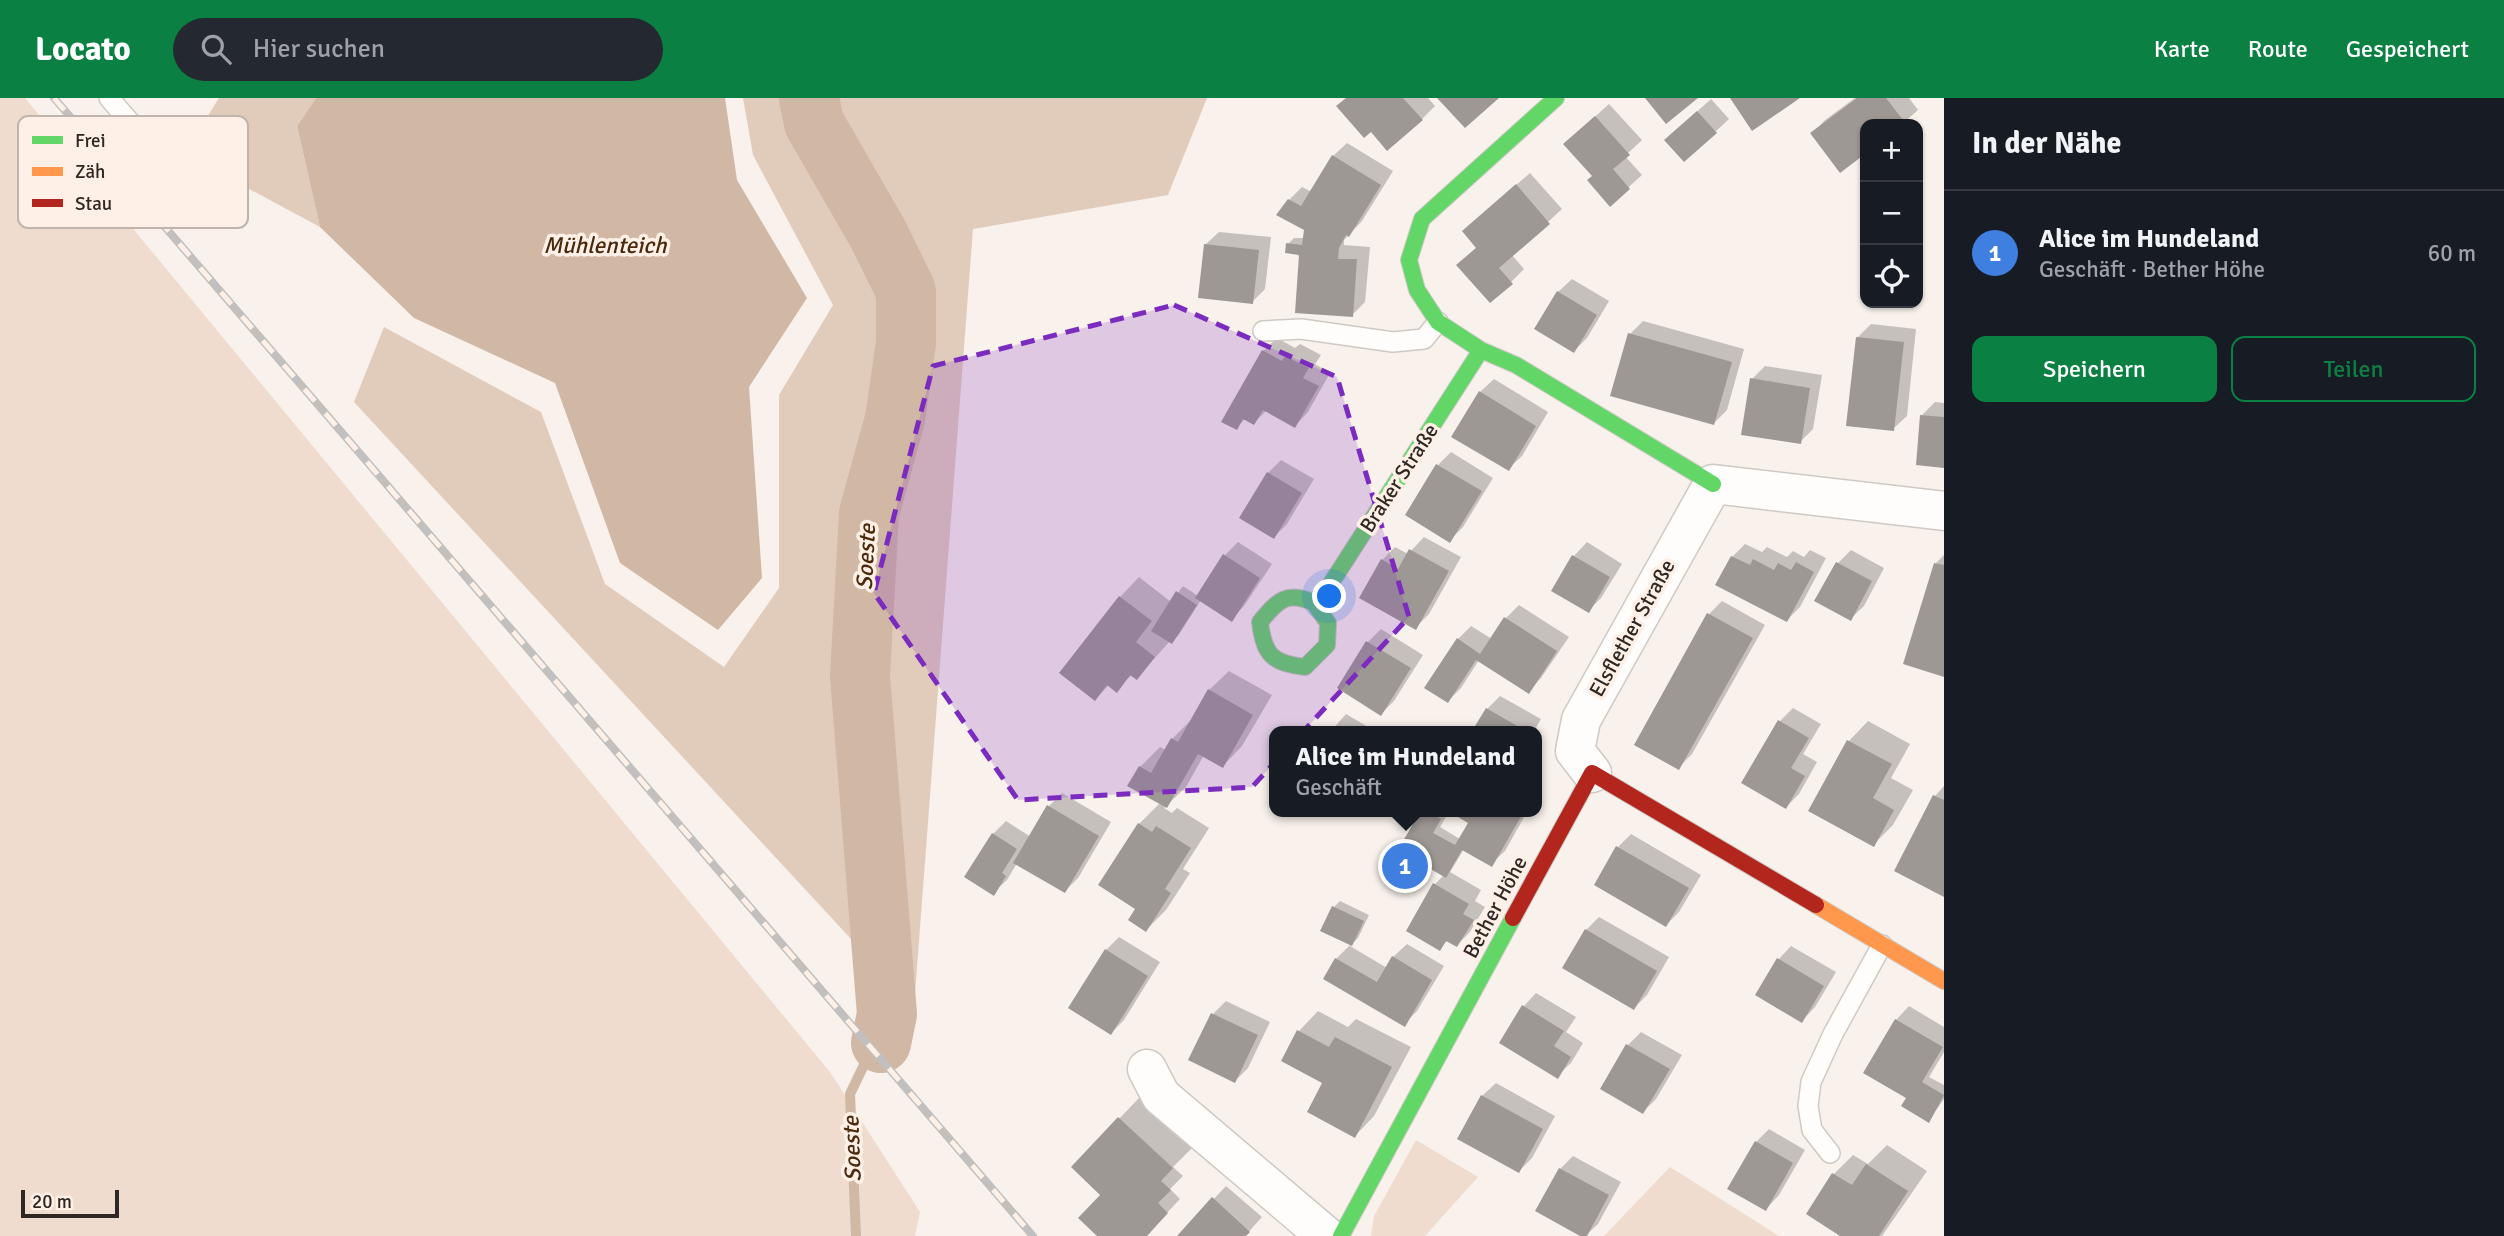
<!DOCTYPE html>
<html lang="de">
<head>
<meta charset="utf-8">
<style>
	:root { --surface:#171b24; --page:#242831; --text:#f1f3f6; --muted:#9ea1a6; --line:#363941; --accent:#0b8043 }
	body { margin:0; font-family:Signika,sans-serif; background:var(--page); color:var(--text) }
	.controls { position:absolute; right:21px; top:21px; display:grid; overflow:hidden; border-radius:14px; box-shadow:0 2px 5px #0004 }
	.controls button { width:63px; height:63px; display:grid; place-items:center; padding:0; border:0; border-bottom:2px solid var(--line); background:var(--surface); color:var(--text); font:35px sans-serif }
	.scale { position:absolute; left:21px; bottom:18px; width:98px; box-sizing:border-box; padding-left:7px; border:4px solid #2e2723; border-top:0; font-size:19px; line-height:24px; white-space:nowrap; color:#2e2723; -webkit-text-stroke:5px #fef0e6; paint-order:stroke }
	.you { position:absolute; left:1330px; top:499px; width:24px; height:24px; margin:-18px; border:5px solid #fff; border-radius:50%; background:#1a73e8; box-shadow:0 0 0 10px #1a73e833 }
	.badge { display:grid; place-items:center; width:46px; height:46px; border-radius:50%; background:var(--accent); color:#fff; font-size:23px; font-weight:700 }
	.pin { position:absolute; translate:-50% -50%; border:4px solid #fff; box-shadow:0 2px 7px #0006 }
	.popup { position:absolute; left:1269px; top:628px; width:273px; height:91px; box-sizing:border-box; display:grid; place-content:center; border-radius:14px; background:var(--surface); filter:drop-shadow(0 2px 5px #0005); font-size:23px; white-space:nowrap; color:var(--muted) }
	.popup b { font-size:26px; color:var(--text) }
	.popup::after { content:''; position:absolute; left:50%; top:100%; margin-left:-14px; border:14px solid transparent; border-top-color:var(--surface) }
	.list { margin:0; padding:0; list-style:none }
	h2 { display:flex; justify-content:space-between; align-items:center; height:91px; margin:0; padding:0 28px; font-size:30px }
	h2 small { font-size:23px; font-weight:400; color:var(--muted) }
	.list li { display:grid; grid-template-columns:46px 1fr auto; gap:21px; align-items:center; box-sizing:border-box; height:126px; padding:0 28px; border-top:2px solid var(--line) }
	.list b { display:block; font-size:26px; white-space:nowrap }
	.list p { margin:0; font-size:23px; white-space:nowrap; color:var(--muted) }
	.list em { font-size:23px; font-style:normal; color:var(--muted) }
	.actions { display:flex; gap:14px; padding:21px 28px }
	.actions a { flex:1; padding:16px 0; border:2px solid var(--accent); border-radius:14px; text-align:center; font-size:24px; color:var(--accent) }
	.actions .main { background:var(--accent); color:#fff }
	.icon { flex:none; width:38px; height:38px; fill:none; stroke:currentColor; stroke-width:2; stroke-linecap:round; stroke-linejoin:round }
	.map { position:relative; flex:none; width:1944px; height:1138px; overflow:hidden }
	header { display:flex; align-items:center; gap:42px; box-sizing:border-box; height:98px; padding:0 35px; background:var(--accent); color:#fff }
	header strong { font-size:33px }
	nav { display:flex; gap:38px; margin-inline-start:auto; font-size:24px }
	.search { width:490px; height:63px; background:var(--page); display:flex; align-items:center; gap:18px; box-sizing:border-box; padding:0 24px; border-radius:38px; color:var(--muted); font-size:26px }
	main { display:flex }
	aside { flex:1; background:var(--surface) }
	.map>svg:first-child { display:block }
	.green { fill:#efdcce }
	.forest { fill:#e1ccbc }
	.water { fill:#d1b8a5 }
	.shadow { fill:#0003 }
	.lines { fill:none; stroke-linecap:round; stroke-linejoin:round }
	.stream { stroke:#d1b8a5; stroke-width:10 }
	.river { stroke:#d1b8a5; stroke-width:60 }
	.building { fill:#9e9894 }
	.lane-casing { stroke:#cfc9c4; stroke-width:22 }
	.street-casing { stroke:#cfc9c4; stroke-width:41 }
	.fast-casing { stroke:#cfc9c4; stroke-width:18 }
	.slow-casing { stroke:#cfc9c4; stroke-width:18 }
	.jam-casing { stroke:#cfc9c4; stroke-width:18 }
	.lane { stroke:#fefdfc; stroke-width:19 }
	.street { stroke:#fefdfc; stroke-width:38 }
	.fast { stroke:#63d668; stroke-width:16 }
	.slow { stroke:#ff974d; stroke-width:16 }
	.jam { stroke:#b3261e; stroke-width:16 }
	.rail-casing { stroke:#c2c0bf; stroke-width:8 }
	.rail { stroke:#fef0e6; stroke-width:5; stroke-dasharray:16; stroke-linecap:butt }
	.marked { fill:#7b2cbf; fill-opacity:0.2; stroke:#7b2cbf; stroke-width:5; stroke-dasharray:14 9; stroke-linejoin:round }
	.labels { text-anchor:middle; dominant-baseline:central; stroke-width:7; stroke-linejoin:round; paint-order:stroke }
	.street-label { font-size:21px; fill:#2e2723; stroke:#fef0e6 }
	.water-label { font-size:23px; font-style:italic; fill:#4b290d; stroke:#fef0e6 }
	.key { fill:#fef0e6; stroke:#c0b4ac; stroke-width:2 }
	.key-label { font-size:19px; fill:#2e2723 }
</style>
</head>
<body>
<header>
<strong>Locato</strong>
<div class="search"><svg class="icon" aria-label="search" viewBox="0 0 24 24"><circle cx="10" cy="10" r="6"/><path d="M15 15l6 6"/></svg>Hier suchen</div>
<nav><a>Karte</a><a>Route</a><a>Gespeichert</a></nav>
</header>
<main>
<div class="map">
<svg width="1944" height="1138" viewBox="0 0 1944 1138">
	<rect width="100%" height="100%" fill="#f8f1ec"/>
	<path class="green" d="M0,0H25L830,974L920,1114L915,1138H0Z
		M1416,1042L1478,1079L1425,1138H1371L1374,1118Z
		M1670,1069L1779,1138H1604Z"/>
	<path class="forest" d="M219,0H316L297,28L320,129L184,56Z
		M743,0H1207L1168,97L973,131L914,909L354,304L384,229L541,314L605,486L724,569L779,490V297L833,207L753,57Z"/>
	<path class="water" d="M316,0H725L737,82L807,200L749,289L762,480L718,532L620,465L555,285L414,220L320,129L297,28Z"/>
	<path class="shadow" d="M1347,0H1428L1435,8L1422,21Z
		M1855,0H1909L1918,12L1902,26H1865V54L1840,73L1812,36L1825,22Z
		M1711,1L1729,21L1715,34L1680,29Z
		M1609,6L1642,42L1625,58L1642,77L1610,106L1594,78L1579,33Z
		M1347,45L1393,73L1362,123L1344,142V147L1370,149L1365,204L1352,217L1288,146L1294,140H1304L1306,131L1289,102L1302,89L1312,94L1333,58Z
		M1530,75L1562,111L1512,157L1524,171L1511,184L1458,167L1478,148V120Z
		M1219,134L1271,139L1265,191L1252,204L1205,147Z
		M1572,181L1609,203L1587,240L1574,253L1558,194Z
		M1643,223L1744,251L1727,312L1714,325L1630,236Z
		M1871,226L1916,231L1907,318L1893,331L1858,239Z
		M1277,240L1295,250L1300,246L1321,257L1315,266L1330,275L1308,314L1295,328L1267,312L1254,325L1246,320L1236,330L1263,253Z
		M1765,268L1822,277L1813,331L1800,344L1752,281Z
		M1494,281L1548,314L1522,358L1508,371L1480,294Z
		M1935,304L1944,305V368L1922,317Z
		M1451,354L1493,380L1463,429L1450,442L1407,417L1438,367Z
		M1281,362L1314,381L1287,426L1274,439L1268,375Z
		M1424,439L1461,459L1429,516L1416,529L1382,462L1395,449L1408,456Z
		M1238,444L1272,466L1244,508L1231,522L1201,502L1178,538L1170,543L1137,580L1133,576L1116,592L1109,587L1095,601L1120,499L1139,479L1171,504L1183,488L1198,498L1225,457Z
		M1587,444L1622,466L1601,500L1588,513L1553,492L1574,458Z
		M1745,446L1762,454L1767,449L1787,459L1793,453L1804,459L1810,452L1826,460L1800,509L1787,522L1732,459Z
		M1851,452L1884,470L1864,508L1850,521L1838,465Z
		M1944,457V577L1936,465Z
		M1722,503L1765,527L1692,656L1678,670L1636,646L1709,516Z
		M1519,507L1569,539L1541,580L1528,594L1479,562L1461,590L1448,603L1458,541L1471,528L1492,541L1506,520Z
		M1381,531L1423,557L1394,603L1381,616L1339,590L1368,544Z
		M1229,573L1272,597L1242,648L1223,668L1204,657L1186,689L1164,710L1172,715L1177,710L1209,730L1183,771L1190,775L1166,812L1146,832L1137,810L1139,726L1160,705L1140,669L1160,649L1166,652L1172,641L1192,621L1209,592Z
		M1500,598L1541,621L1534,633H1474L1487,611Z
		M1793,610L1821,626L1803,656L1817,664L1799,696L1786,709L1780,623Z
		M1346,616L1375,633H1331Z
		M1868,623L1910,646L1891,680L1913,692L1893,727L1873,747L1849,643Z
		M1944,688V797L1896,773L1935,698Z
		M1062,695L1111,724L1078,780L1065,793L1017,765L1007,782L993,795V736L1006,723L1031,739L1049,708Z
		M1422,714H1449L1440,729L1460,741L1470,724L1461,718L1463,714H1527L1505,753L1491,766L1464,751L1450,774L1481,792L1475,803L1485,809L1470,834L1457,847L1448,842L1440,850L1435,786L1444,777L1421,763L1407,778L1391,769Z
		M1631,736L1701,777L1679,814L1666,827L1618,749Z
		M1340,803L1369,817L1358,840L1350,848L1387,870L1393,859L1407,846L1444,868L1417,913L1404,926L1336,861L1351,846L1334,809Z
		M1599,819L1669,859L1647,897L1634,910L1586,832Z
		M1119,839L1160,864L1124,922L1111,935L1106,852Z
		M1791,848L1836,874L1815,909L1802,923L1778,862Z
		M1536,895L1576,919L1566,934L1583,945L1571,965L1557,978L1523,909Z
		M1226,903L1270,924L1248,970L1235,983L1190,961L1213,916Z
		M1909,908L1944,929V954L1929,979L1944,987V1001L1929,1022L1908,999L1866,974L1896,922Z
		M1318,913L1348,929L1356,921L1411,949L1374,1018L1355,1038L1299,933Z
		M1641,934L1682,957L1656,1001L1643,1014L1628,947Z
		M1496,985L1555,1018L1532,1060L1519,1073L1482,998Z
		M1139,1000L1192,1050L1173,1069L1183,1078L1170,1091L1180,1101L1145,1138H1100L1103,1097L1073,1069Z
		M1769,1031L1805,1052L1779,1097L1766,1111L1756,1044Z
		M1887,1047L1927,1073L1882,1138H1843L1834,1076L1853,1057L1868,1066Z
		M1573,1058L1621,1084L1598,1126L1585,1138H1583L1560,1071Z
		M1226,1088L1262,1119L1245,1138H1179Z"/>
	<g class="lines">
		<path class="stream" d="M856,1138L850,996L864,967"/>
		<path class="river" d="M809,0L814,25L878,136L906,193V245L895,321L869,415L860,578L887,916L881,945"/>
	</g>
	<path class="building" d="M1346,0H1403L1423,22L1387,53L1371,34L1364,40L1336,8Z
		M1437,0H1499L1465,30Z
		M1645,0H1698L1666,26Z
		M1730,0H1800L1752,33Z
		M1857,0H1886L1906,26H1865V56L1840,75L1810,35Z
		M1697,13L1717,35L1684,64L1664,42Z
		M1595,18L1630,57L1613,71L1630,91L1610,109L1587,82L1592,78L1563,46Z
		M1332,57L1381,87L1349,139L1346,137L1339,150L1338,161H1357L1353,219L1295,215L1299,157L1285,155L1286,145L1302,147L1304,132L1276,117L1288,101L1301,108Z
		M1516,86L1550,126L1499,170L1513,186L1490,205L1456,167L1476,150L1462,133Z
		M1204,146L1259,152L1253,206L1198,200Z
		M1557,193L1597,217L1574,255L1534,231Z
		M1628,235L1732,264L1714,327L1610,298Z
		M1856,239L1904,244L1894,333L1846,328Z
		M1262,252L1282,263L1285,258L1309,270L1303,280L1319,288L1295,330L1263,312L1254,327L1243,321L1237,332L1221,324Z
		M1750,280L1810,290L1801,346L1741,337Z
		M1479,293L1536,328L1509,373L1451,339Z
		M1920,317L1944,319V370L1916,367Z
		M1436,366L1482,393L1450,445L1405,417Z
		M1267,374L1302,395L1274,441L1239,420Z
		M1409,451L1449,473L1416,532L1359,500L1381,461L1398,471Z
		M1223,456L1260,480L1232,524L1195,500Z
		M1572,457L1610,479L1589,515L1551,493Z
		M1731,458L1750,467L1753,461L1774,472L1778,465L1791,472L1796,464L1814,474L1787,524L1715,487Z
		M1836,464L1872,483L1851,523L1814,503Z
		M1934,465L1944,467V579L1903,566Z
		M1176,493L1197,507L1172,546L1151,533Z
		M1119,498L1152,523L1136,544L1155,559L1137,582L1130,577L1117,595L1107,587L1095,603L1059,575Z
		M1707,515L1753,540L1679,672L1634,647Z
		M1504,519L1557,553L1529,596L1476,562L1448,605L1424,590L1457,540L1480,556Z
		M1366,543L1411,570L1381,618L1337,590Z
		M1208,591L1253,617L1223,670L1198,656L1167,710L1127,688L1139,668L1151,675L1171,640L1178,644Z
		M1486,610L1526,633H1472Z
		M1778,622L1809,640L1791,670L1805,678L1786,711L1741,685Z
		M1847,642L1892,666L1873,700L1894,712L1874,749L1808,713Z
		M1933,697L1944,702V799L1894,773Z
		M1047,707L1099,738L1065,795L1013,765Z
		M1420,714H1429L1441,721L1433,735L1455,747L1468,725L1458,719L1461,714L1523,715L1492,769L1462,752L1446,780L1417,763L1407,780L1388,769Z
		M1138,725L1152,734L1156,728L1191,750L1165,791L1171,795L1146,834L1128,822L1135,811L1098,787Z
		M992,735L1017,751L1002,775L1006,778L994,798L964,779Z
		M1616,748L1689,790L1666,829L1594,787Z
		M1433,785L1469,806L1463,816L1474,822L1457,849L1446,843L1440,853L1406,833Z
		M1332,808L1364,823L1352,848L1320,833Z
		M1585,831L1657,873L1634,912L1562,870Z
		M1105,851L1148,878L1111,937L1068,910Z
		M1392,858L1432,882L1405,929L1323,881L1335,860L1377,884Z
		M1777,860L1824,888L1802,925L1755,897Z
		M1522,907L1564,933L1554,948L1571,959L1558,981L1499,945Z
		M1211,915L1258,937L1235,985L1188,962Z
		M1895,921L1943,949L1922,984L1944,997L1929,1025L1901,1008L1906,1000L1863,975Z
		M1297,932L1329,949L1335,939L1392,969L1355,1040L1307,1014L1322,985L1281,963Z
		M1626,946L1670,971L1643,1016L1600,991Z
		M1481,997L1543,1031L1519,1075L1457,1041Z
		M1118,1019L1173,1070L1161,1083L1171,1092L1158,1105L1168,1115L1147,1138H1097L1078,1120L1100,1097L1071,1069Z
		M1755,1043L1793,1065L1766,1113L1727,1091Z
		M1866,1066L1908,1093L1879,1138H1840L1806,1116L1832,1075L1852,1087Z
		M1559,1070L1609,1097L1587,1138H1580L1535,1113Z
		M1212,1099L1250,1134L1246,1138H1177Z"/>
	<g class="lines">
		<g class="lane-casing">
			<path id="lane" d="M109,0L164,63
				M1263,233L1301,231L1393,244L1424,241L1438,224
				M1830,1055L1812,1032L1808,1008L1811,984L1833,936L1882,847"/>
		</g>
		<g class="street-casing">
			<path id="street" d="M1592,675L1575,653L1581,622L1713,386L1944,413
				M1147,971L1161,998L1326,1138"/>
		</g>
		<g class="fast-casing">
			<path id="fast" d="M1556,0L1422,121L1409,162L1417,192L1438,224L1481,252L1516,267L1713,386
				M1314,505L1328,525L1327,547L1305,569C1272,565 1264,557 1260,524C1277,503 1287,492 1314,505L1328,490L1481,252
				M1341,1138L1513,820"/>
		</g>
		<g class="slow-casing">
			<path id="slow" d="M1816,807L1944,883"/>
		</g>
		<g class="jam-casing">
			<path id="jam" d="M1513,820L1592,675L1816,807"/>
		</g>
		<use href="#lane" class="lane"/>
		<use href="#street" class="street"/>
		<use href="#fast" class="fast"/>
		<use href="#slow" class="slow"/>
		<use href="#jam" class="jam"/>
		<g class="rail-casing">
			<path id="rail" d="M54,0L1033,1138"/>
		</g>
		<use href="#rail" class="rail"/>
	</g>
	<path class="marked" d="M1174,207L1337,279L1409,519L1252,689L1018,702L874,495L933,268Z"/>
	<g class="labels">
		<g class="street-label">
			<text transform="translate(1399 380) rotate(-57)">Braker Straße</text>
			<text transform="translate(1632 530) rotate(-61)">Elsflether Straße</text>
			<text transform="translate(1495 809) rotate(-62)">Bether Höhe</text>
		</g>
		<g class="water-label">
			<text x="605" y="147">Mühlenteich</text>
			<text transform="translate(866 459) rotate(-87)">Soeste</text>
			<text transform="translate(852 1051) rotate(-92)">Soeste</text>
		</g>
	</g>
	<rect x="18" y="18" width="230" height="112" rx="10" class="key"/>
	<rect x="32" y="38" width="31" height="8" fill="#63d668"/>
	<rect x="32" y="69" width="31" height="9" fill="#ff974d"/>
	<rect x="32" y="101" width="31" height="8" fill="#b3261e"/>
	<g class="key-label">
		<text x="75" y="49">Frei</text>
		<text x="75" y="80">Zäh</text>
		<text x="75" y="112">Stau</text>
	</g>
</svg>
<div class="controls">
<button>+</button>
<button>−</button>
<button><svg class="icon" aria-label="locate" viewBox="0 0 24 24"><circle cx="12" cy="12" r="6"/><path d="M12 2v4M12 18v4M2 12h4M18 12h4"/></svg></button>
</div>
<div class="scale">20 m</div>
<div class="you"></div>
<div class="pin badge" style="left:1405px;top:768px;background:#3f7fe0">1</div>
<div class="popup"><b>Alice im Hundeland</b>Geschäft</div>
</div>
<aside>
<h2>In der Nähe<small></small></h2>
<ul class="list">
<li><span class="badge" style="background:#3f7fe0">1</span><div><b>Alice im Hundeland</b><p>Geschäft · Bether Höhe</p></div><em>60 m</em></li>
</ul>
<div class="actions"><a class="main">Speichern</a><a>Teilen</a></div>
</aside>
</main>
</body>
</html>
